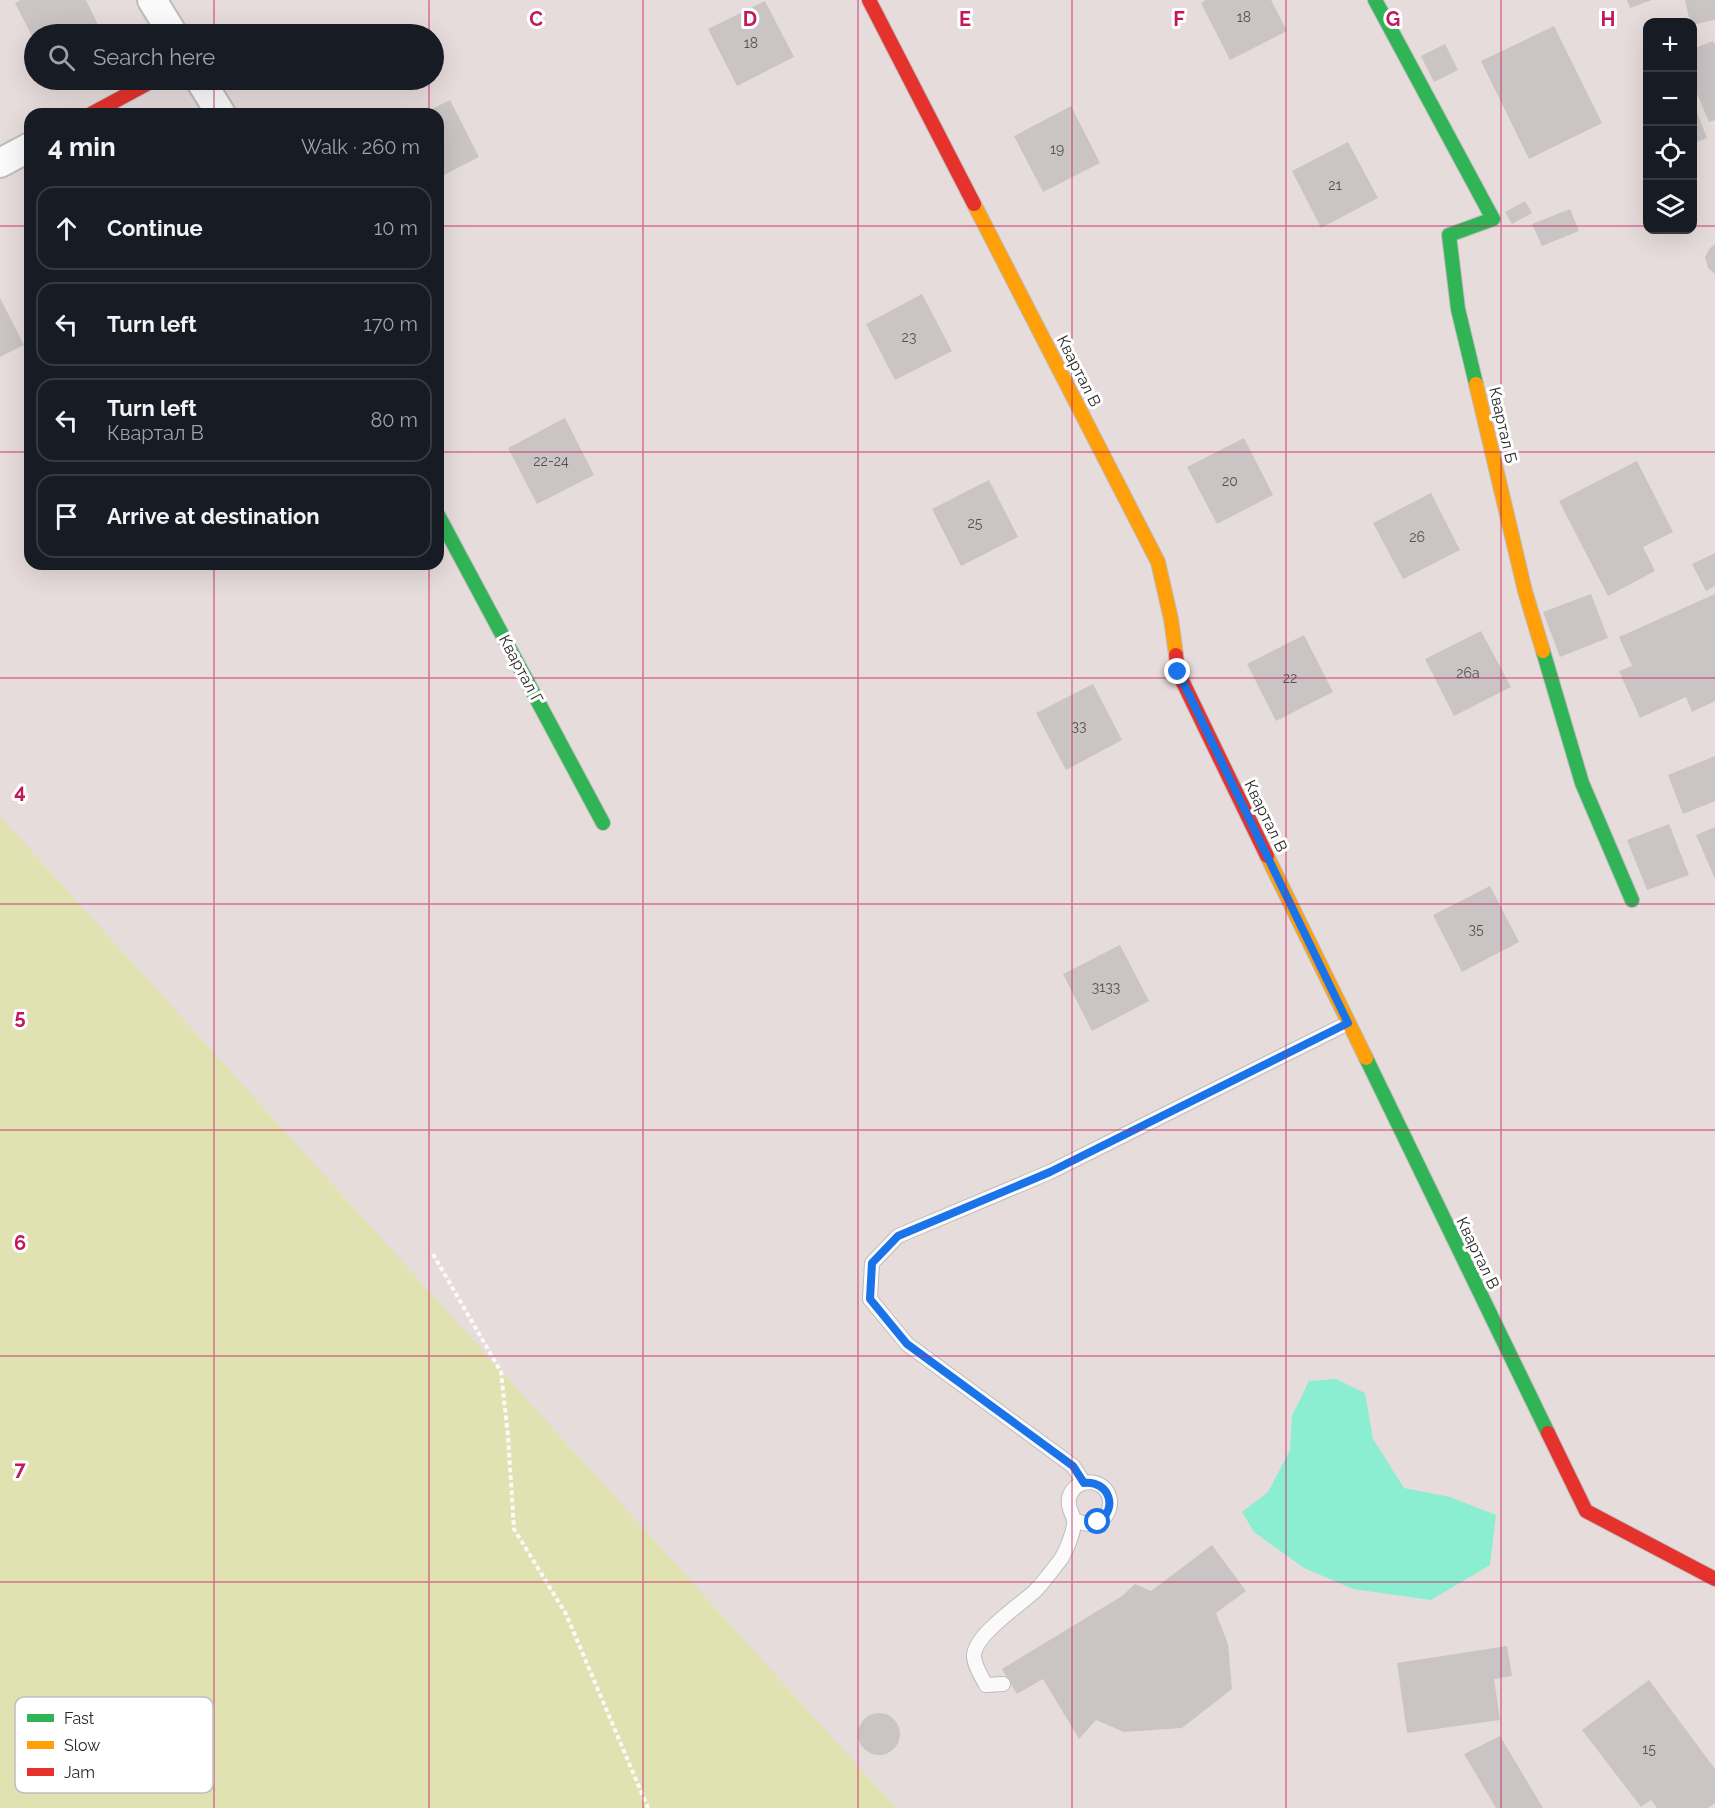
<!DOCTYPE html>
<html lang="en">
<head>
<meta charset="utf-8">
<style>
	:root { --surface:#171b24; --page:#20242c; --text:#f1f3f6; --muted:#9ea1a6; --line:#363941 }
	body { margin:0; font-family:Raleway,sans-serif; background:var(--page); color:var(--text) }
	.controls { position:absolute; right:18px; top:18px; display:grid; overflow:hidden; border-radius:12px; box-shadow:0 6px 24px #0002 }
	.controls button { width:54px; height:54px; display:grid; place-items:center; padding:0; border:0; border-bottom:2px solid var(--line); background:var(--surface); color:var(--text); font:30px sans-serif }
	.stop { position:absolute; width:18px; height:18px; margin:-14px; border:4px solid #1a73e8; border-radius:50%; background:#fff }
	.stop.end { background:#1a73e8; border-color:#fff; box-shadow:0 2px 6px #0008 }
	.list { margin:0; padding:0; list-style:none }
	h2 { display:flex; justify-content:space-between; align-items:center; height:78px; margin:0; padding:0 24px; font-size:26px }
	h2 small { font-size:20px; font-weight:400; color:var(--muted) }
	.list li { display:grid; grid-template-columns:39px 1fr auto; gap:18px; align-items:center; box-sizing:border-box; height:84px; margin:0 12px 12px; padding:0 12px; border:2px solid var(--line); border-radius:18px }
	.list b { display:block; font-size:22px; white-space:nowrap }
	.list p { margin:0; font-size:20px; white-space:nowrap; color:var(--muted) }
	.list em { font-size:20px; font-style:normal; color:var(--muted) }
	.icon { flex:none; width:33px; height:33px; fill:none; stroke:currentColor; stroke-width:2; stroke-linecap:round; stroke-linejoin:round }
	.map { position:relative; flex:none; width:1715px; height:1808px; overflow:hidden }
	.search { position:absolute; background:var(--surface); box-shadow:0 6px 24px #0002; left:24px; top:24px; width:420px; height:66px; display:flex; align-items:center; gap:15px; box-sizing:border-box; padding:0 21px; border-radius:33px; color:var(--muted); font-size:22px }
	.panel { position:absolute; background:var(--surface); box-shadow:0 6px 24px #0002; left:24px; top:108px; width:420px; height:462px; border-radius:18px }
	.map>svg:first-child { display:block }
	.green { fill:#e1e2b2 }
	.water { fill:#8beed1 }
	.building { fill:#cbc4c4 }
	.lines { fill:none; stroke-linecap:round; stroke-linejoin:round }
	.lane-casing { stroke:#bebcbd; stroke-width:16 }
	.street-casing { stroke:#bebcbd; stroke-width:32 }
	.fast-casing { stroke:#bebcbd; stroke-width:16 }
	.slow-casing { stroke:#bebcbd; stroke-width:16 }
	.jam-casing { stroke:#bebcbd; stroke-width:16 }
	.path { stroke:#fbfafa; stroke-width:4; stroke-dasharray:4.5 3; stroke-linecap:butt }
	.lane { stroke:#fbfafa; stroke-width:14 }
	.street { stroke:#fbfafa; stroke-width:28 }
	.fast { stroke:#30b455; stroke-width:14 }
	.slow { stroke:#ff9f0a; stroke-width:14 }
	.jam { stroke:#e5322d; stroke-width:14 }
	.route { stroke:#1a73e8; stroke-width:8 }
	.grid { fill:none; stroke:#c2185b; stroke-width:1.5; stroke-opacity:0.55 }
	.labels { text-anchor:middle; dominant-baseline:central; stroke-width:6; stroke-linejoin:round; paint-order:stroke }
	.number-label { font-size:14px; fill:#535252 }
	.street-label { font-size:16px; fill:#282828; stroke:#fff }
	.key { fill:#fff; stroke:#bebebe; stroke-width:1.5 }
	.key-label { font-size:16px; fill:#282828 }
	.grid-label { font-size:20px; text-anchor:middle; font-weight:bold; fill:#c2185b; stroke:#fff; stroke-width:6; stroke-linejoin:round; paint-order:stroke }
</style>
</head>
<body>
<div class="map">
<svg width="1715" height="1808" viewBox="0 0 1715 1808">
	<rect width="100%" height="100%" fill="#e7dcdc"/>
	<path class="green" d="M0,816L896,1808H0Z"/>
	<path class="water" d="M1336,1379L1365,1393L1373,1439L1404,1488L1450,1497L1496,1515L1490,1565L1431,1600L1353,1589L1304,1568L1254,1532L1242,1512L1268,1492L1290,1450L1292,1416L1309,1381Z"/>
	<path class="building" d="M21,0H86L101,31L94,34H34V40L15,3Z
		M1206,0H1271L1287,31L1230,60L1201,3Z
		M1627,0H1652L1630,8Z
		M1685,0H1715V20L1692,25V22H1690Z
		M765,1L794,57L737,86L708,29Z
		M1554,26L1602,123L1529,159L1481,61Z
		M1713,41L1715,45V120L1709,122L1692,82V49Z
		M1445,44L1458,70L1434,82L1421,56Z
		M450,100L479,157L438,178V114H422Z
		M1692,100L1707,138L1692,144Z
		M1071,106L1100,163L1043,192L1014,136Z
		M1348,142L1378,198L1321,228L1292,171Z
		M1525,201L1532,213L1512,224L1505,212Z
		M1570,209L1579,231L1542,246L1532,224Z
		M1715,244V274L1708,268L1705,257L1710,248Z
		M922,294L952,351L895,380L866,324Z
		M0,298L24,345L0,357Z
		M565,418L594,475L537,504L508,448Z
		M1244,438L1273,495L1217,524L1187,467Z
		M1637,461L1673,532L1643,547L1655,571L1608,596L1559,501Z
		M989,480L1018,537L961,566L932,509Z
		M1431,493L1460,550L1403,579L1373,523Z
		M1715,553V586L1706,591L1692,564Z
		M1591,594L1608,638L1560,657L1543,612Z
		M1715,594V701L1692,712L1686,697L1640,718L1619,671L1632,666L1619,637Z
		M1481,631L1511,687L1454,716L1425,659Z
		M1304,635L1333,692L1276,721L1247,664Z
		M1093,684L1122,740L1066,770L1036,713Z
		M1715,756V801L1683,814L1668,775Z
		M1669,824L1689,875L1647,890L1627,840Z
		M1715,827V879L1696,835Z
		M1490,886L1519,942L1462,972L1433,915Z
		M1120,945L1149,1001L1092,1031L1063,974Z
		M1212,1545L1246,1591L1216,1613L1228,1644L1232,1689L1182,1728L1124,1732L1096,1720L1079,1739L1043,1679L1017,1694L1002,1669L1122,1596L1135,1584L1151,1591Z
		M1507,1646L1512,1676L1494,1679L1500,1720L1407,1733L1397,1663Z
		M1649,1680L1715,1769V1803L1708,1808H1657L1651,1800L1641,1807L1582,1730Z
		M858 1734a21 21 0 1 1 42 0a21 21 0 1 1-42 0Z
		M1500,1736L1543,1808H1496L1464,1754Z"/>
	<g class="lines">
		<g class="lane-casing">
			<path id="lane" d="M1084,1483L1073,1466L907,1344L870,1299L872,1263L898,1236L1050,1172L1348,1023
				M1003,1684L986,1685C982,1677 974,1666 974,1656C974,1635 1020,1605 1035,1591C1044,1582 1053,1569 1061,1559C1066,1551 1075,1530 1074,1520C1072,1512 1067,1507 1069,1498C1073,1482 1093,1477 1105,1489C1116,1502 1108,1522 1091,1524C1085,1524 1079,1522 1074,1520"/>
		</g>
		<g class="street-casing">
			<path id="street" d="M152,0L173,34
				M200,80L221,114
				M0,163L30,147"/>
		</g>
		<g class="fast-casing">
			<path id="fast" d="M1375,0L1493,219L1449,235L1458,309L1476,384
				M438,515L603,823
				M1543,651L1582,783L1632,900
				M1366,1058L1548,1433"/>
		</g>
		<g class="slow-casing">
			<path id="slow" d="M974,204L1158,562L1171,619L1176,655
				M1476,384L1525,591L1543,651
				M1267,856L1366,1058"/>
		</g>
		<g class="jam-casing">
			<path id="jam" d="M869,0L974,204
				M91,114L154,80
				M1176,655L1178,672L1267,856
				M1548,1433L1586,1511L1715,1579"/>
		</g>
		<path class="path" d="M433,1254L501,1372L508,1436L514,1529L566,1614L648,1808"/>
		<use href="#lane" class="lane"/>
		<use href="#street" class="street"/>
		<use href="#fast" class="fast"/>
		<use href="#slow" class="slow"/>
		<use href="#jam" class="jam"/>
	</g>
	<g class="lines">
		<path class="route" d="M1098,1522C1119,1509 1109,1480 1084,1483L1073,1466L907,1344L870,1299L872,1263L898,1236L1050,1172L1348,1023L1178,672"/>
	</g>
	<path class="grid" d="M214,0V34M429,0V34M643,0V1808M858,0V1808M1072,0V1808M1286,0V1808M1501,0V1808M214,80V114M429,80V114M0,226H30M438,226H1648M1692,226H1715M0,452H30M438,452H1715M214,564V1808M429,564V1808M0,678H1715M0,904H1715M0,1130H1715M0,1356H1715M0,1582H1715"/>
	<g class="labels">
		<g class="number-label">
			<text x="1244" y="17">18</text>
			<text x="751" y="43">18</text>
			<text x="1057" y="149">19</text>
			<text x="1335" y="185">21</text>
			<text x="909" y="337">23</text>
			<text x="551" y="461">22-24</text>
			<text x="1230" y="481">20</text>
			<text x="975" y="523">25</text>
			<text x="1417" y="537">26</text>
			<text x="1468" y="673">26а</text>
			<text x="1290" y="678">22</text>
			<text x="1079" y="726">33</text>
			<text x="1476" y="929">35</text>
			<text x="1106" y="987">3133</text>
			<text x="1649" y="1749">15</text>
		</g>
		<g class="street-label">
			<text transform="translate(1079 371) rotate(63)">Квартал В</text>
			<text transform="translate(1503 425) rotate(77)">Квартал Б</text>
			<text transform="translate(521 669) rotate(62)">Квартал Г</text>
			<text transform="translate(1266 816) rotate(64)">Квартал В</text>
			<text transform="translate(1478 1253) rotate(64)">Квартал В</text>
		</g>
	</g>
	<rect x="15" y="1697" width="198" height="96" rx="9" class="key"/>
	<rect x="27" y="1714" width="27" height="8" fill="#30b455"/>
	<rect x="27" y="1741" width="27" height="8" fill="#ff9f0a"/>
	<rect x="27" y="1768" width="27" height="8" fill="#e5322d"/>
	<g class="key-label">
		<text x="64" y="1724">Fast</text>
		<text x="64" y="1751">Slow</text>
		<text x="64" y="1778">Jam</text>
	</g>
	<g class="grid-label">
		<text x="536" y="26">C</text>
		<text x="750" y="26">D</text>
		<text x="965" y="26">E</text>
		<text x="1179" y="26">F</text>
		<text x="1393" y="26">G</text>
		<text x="1608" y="26">H</text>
		<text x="20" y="798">4</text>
		<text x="20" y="1024">5</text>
		<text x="20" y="1250">6</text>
		<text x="20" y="1476">7</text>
	</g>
</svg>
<div class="controls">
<button>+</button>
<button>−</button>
<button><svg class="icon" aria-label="locate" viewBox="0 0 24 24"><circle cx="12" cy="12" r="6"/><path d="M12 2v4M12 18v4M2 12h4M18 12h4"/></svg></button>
<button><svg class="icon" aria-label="layers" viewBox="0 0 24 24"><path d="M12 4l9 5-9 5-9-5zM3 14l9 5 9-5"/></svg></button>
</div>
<div class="stop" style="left:1098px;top:1522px"></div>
<div class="stop end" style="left:1178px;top:672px"></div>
<div class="search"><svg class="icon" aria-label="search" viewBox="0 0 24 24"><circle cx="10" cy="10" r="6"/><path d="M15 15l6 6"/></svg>Search here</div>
<section class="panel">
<h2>4 min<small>Walk · 260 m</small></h2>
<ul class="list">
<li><svg class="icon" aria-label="ahead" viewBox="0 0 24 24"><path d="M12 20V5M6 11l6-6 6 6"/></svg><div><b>Continue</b></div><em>10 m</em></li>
<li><svg class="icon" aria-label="left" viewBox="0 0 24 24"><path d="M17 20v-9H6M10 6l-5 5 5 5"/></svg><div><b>Turn left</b></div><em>170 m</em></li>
<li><svg class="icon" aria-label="left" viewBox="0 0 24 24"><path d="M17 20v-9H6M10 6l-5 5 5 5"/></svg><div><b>Turn left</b><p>Квартал В</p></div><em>80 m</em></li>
<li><svg class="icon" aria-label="arrive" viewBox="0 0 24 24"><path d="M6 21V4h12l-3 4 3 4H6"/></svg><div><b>Arrive at destination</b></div></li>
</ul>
</section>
</div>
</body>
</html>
